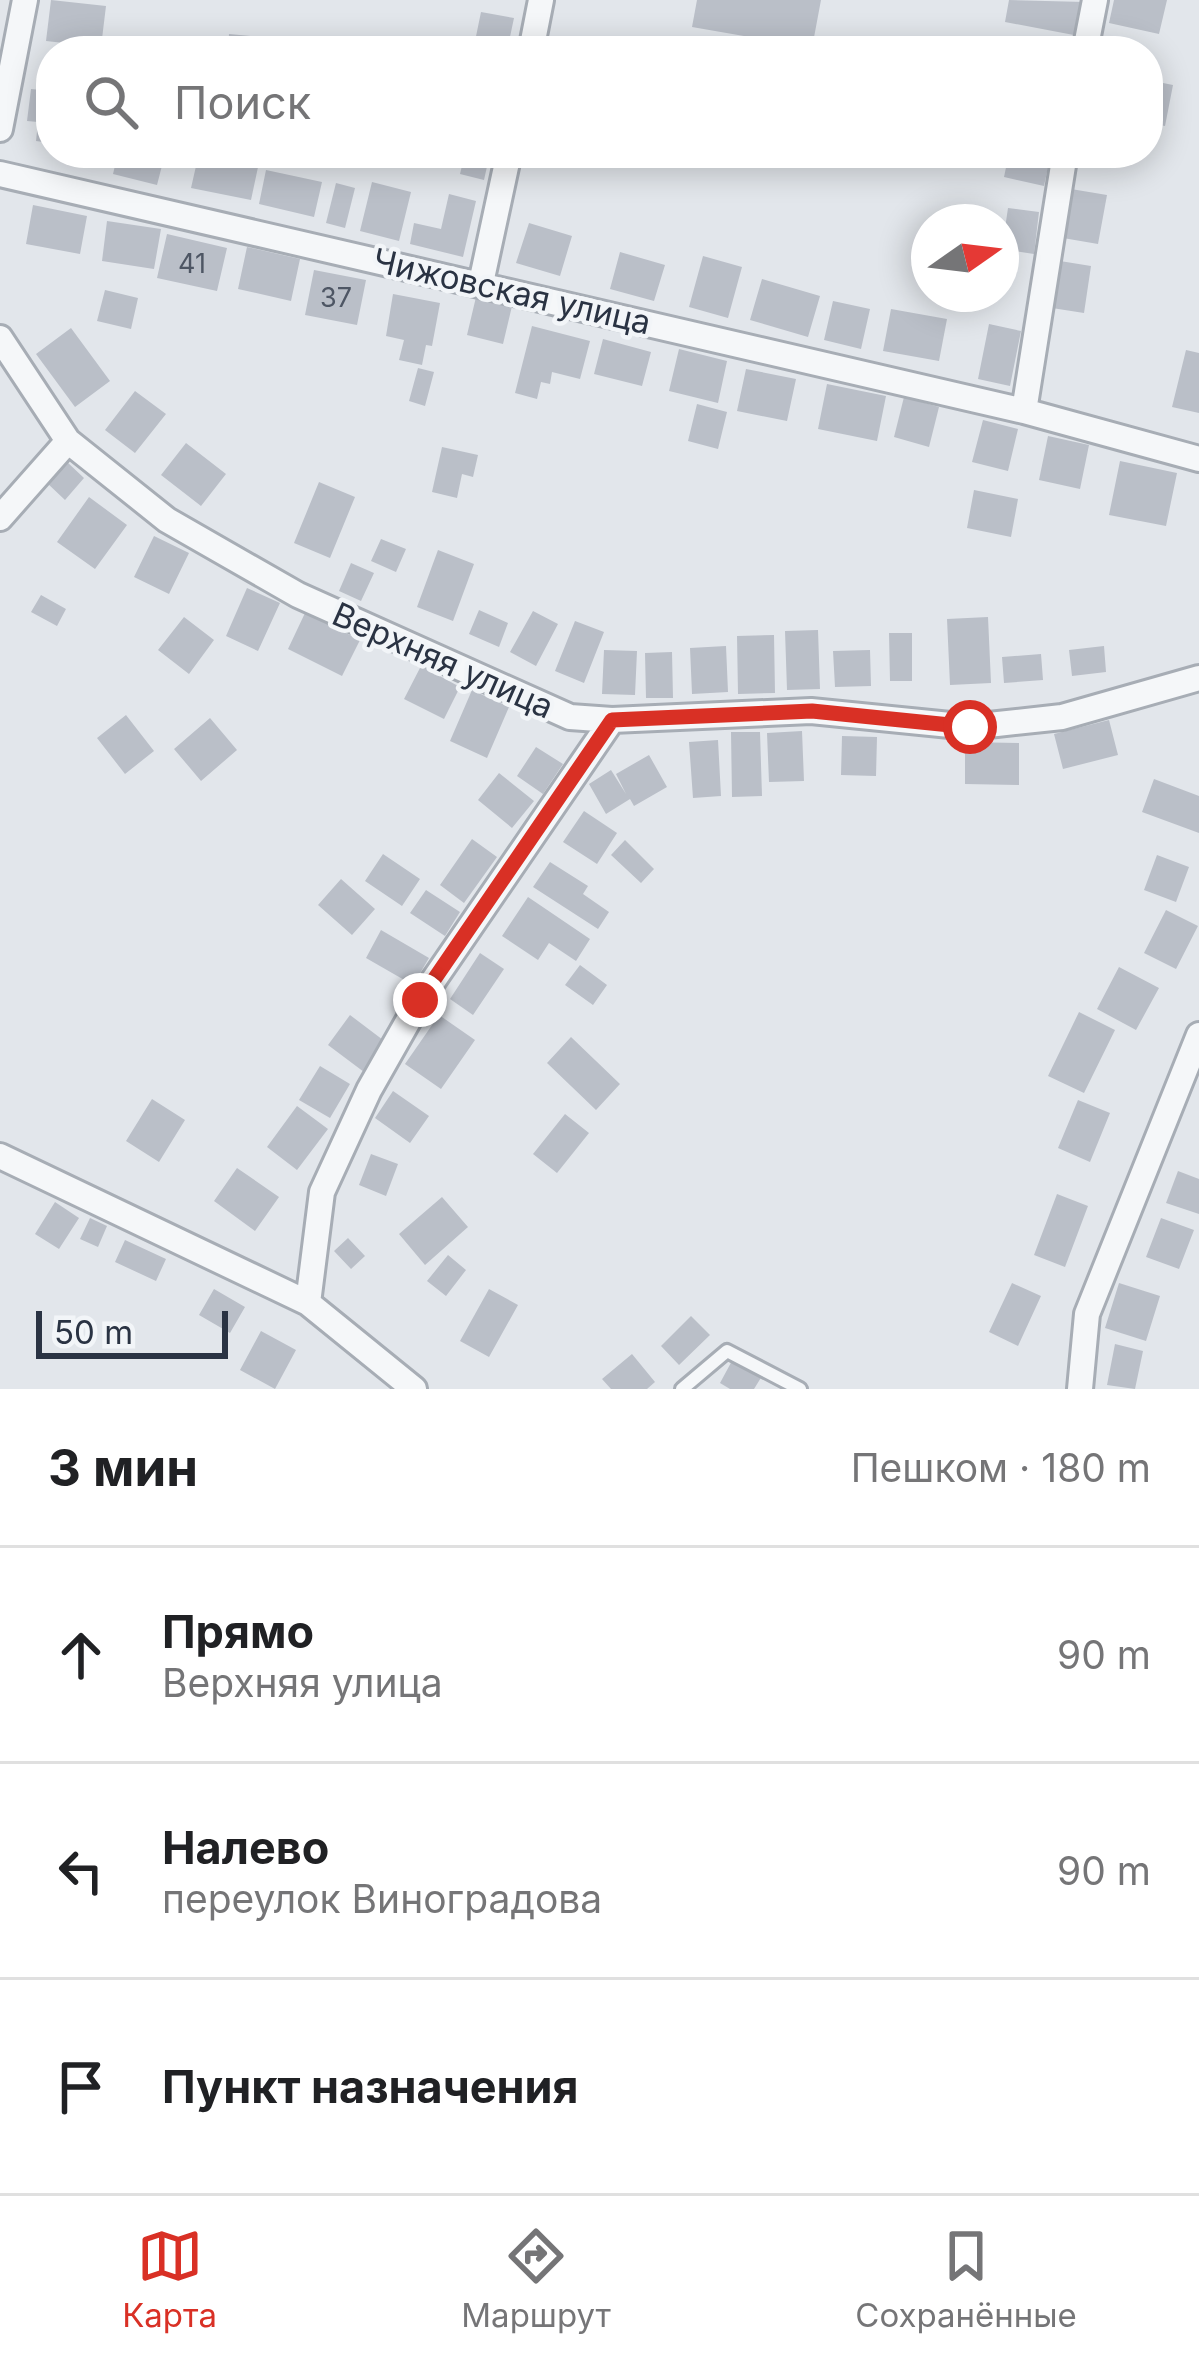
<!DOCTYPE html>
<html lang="ru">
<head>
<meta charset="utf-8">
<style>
	:root { --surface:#fff; --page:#f6f6f6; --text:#202124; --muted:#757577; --line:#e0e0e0; --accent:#d93025 }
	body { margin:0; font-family:Inter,sans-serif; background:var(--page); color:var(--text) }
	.compass { position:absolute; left:911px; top:204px; width:108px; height:108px; border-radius:50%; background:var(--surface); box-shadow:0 6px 30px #0003; rotate:76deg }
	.scale { position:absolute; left:36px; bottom:30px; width:192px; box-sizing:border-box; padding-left:12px; border:6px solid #2a3343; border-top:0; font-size:33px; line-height:42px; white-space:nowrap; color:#2a3343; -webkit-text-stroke:9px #f2f5f8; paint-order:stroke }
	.stop { position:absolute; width:36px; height:36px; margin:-27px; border:9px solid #d93025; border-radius:50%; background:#fff }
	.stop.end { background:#d93025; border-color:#fff; box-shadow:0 3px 12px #0008 }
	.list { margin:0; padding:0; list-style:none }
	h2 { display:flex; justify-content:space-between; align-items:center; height:156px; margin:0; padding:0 48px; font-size:51px }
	h2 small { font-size:39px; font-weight:400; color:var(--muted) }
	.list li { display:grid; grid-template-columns:78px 1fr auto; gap:36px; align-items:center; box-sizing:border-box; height:216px; padding:0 48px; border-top:3px solid var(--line) }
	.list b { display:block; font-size:45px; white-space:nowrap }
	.list p { margin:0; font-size:39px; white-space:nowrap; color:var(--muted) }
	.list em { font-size:39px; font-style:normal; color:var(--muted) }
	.icon { flex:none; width:66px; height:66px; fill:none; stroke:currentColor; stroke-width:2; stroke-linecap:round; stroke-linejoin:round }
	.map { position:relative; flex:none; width:1199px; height:1389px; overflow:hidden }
	.search { position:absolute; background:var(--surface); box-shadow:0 6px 30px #0003; left:36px; right:36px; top:36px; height:132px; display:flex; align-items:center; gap:30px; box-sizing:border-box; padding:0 42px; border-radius:48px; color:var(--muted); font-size:45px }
	.sheet { height:804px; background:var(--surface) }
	nav { display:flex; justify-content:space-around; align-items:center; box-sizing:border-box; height:168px; border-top:3px solid var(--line); background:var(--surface); font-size:33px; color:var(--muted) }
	nav a { display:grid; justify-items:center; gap:6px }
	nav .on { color:var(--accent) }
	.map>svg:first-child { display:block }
	.building { fill:#babfc8 }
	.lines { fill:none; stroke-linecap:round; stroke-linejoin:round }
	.service-casing { stroke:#a7adb5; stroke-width:18 }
	.minor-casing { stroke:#a7adb5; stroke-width:30 }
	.service { stroke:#f5f7f9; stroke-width:12 }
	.minor { stroke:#f5f7f9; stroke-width:24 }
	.route { stroke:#d93025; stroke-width:15 }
	.labels { text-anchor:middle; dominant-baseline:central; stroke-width:9; stroke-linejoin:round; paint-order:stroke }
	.number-label { font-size:27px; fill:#4e5664 }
	.street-label { font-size:33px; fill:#2a3343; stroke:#f2f5f8 }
</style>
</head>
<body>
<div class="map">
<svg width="1199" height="1389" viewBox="0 0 1199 1389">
	<rect width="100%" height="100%" fill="#e2e6eb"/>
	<path class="building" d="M51,0L106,6L101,47L46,41Z
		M697,0H821L812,48L692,27Z
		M1009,0L1085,2L1079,36L1005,22Z
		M1114,0H1167L1159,34L1109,23Z
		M481,12L514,18L507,51H473Z
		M229,34L296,40L295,51H228Z
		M1148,80L1173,85L1165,126L1148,123Z
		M31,89L51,91V143L36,141L38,122L27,121Z
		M118,153L165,154L157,185L113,174Z
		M199,153H261L251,200L191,188Z
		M465,153H490L484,180L460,174Z
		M1009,153H1051L1044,186L1004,177Z
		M1084,153H1119L1116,168L1082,162Z
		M266,170L322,182L314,217L259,204Z
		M372,182L411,192L399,241L360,231Z
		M336,183L355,188L345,228L326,223Z
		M1071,189L1107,195L1098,244L1063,238Z
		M449,194L476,201L463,257L410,244L414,223L441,229Z
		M33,205L87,216L80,254L26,244Z
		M1008,208L1039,212L1034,254L1002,249Z
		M107,221L161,229L154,269L102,261Z
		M529,223L572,236L560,276L516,263Z
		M167,234L227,248L217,291L157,278Z
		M247,247L300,259L291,301L238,289Z
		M620,252L665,265L654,301L610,289Z
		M703,256L742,267L728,318L689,307Z
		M1060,261L1091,266L1084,313L1052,308Z
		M314,270L366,280L357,325L305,315Z
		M762,279L820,296L808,337L750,320Z
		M105,290L138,298L131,329L97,321Z
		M393,294L440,303L432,346L426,345L422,365L399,360L404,340L386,336Z
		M476,297L512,306L503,344L467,335Z
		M833,301L870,309L861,349L824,340Z
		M891,309L947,319L939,361L883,351Z
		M989,324L1021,331L1010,386L978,379Z
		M532,326L590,341L580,379L552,372L550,384L541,382L537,399L515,393Z
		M71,328L110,381L75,407L36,354Z
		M603,339L651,352L642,386L594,374Z
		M679,349L727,361L718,403L669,391Z
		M1186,350L1199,353V413L1172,407Z
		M418,368L434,372L425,406L409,401Z
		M746,369L796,379L787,421L737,411Z
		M827,384L886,396L877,441L818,429Z
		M135,391L166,414L135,453L105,430Z
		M904,397L939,407L929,447L894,437Z
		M697,404L727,412L718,449L688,441Z
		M983,420L1018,429L1008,471L972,462Z
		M1048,436L1089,445L1080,489L1039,480Z
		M186,443L226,474L201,506L161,475Z
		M442,447L478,455L473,477L462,474L457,498L432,492Z
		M66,461L84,478L65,500L46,482Z
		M1120,461L1177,473L1166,526L1109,515Z
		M319,482L355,497L330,558L294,543Z
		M974,490L1018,499L1011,537L967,528Z
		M89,497L127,525L95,569L57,542Z
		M154,536L189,553L169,594L134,577Z
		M381,539L406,549L396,572L371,561Z
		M438,550L474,564L453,621L417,607Z
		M351,563L374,573L361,601L339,591Z
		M247,588L280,603L258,651L226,636Z
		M41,595L66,609L57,626L31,612Z
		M479,610L508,623L499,647L469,634Z
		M533,611L558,624L536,666L510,652Z
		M305,613L360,640L342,676L288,649Z
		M184,617L214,640L189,674L158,650Z
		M988,617L991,683L950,685L947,619Z
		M575,621L604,632L584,683L555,671Z
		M818,630L820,689L787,690L785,631Z
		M889,633H912V681H890Z
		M774,635L775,693L738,694L737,636Z
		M726,646L728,692L692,694L690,648Z
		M1104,646L1106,672L1072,676L1069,650Z
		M604,650L637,651L635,695L602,694Z
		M870,650L871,686L835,687L833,651Z
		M672,652L673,698H646L645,653Z
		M1041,654L1043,680L1004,683L1002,657Z
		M421,666L460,687L444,719L404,699Z
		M472,690L509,707L487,758L450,741Z
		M126,715L154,751L125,774L97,738Z
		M210,718L237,750L201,781L174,749Z
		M1109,720L1118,755L1063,769L1054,734Z
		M802,731L804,781L769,782L767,733Z
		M731,732H760L762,796L732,797Z
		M842,736L877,737L876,776L841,775Z
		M718,740L721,796L693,798L689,742Z
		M965,742L1019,743V785L965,784Z
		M536,747L563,764L543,794L517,776Z
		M649,755L667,787L634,806L630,799L606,814L589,784L611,770L626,794L616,774Z
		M499,773L534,801L512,828L478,800Z
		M1154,779L1199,796V833L1142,812Z
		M584,811L617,833L597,864L563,842Z
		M472,839L497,857L464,903L440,885Z
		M625,840L654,869L641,883L611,855Z
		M383,854L420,879L402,906L365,881Z
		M1157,855L1189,867L1176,902L1144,890Z
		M550,862L588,886L583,894L609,912L598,929L533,887Z
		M341,879L375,909L352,935L318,905Z
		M426,890L460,912L445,936L410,913Z
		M528,897L590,939L576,961L549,943L538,960L502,936Z
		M1166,910L1198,926L1176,969L1144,953Z
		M381,930L429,958L413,985L366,958Z
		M480,953L504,969L473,1015L450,999Z
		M580,965L607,985L593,1005L565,985Z
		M1119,967L1159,988L1136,1030L1097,1009Z
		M1079,1012L1115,1030L1084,1093L1048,1076Z
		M350,1015L387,1043L364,1072L328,1045Z
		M439,1015L475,1040L441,1089L405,1064Z
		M571,1037L620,1084L596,1110L547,1063Z
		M320,1066L350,1084L330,1118L299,1100Z
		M393,1091L429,1116L410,1143L375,1118Z
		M152,1099L185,1120L159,1162L126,1141Z
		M1078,1100L1110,1113L1090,1162L1058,1148Z
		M297,1106L328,1129L297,1170L267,1147Z
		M565,1114L589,1133L557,1173L533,1154Z
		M371,1154L398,1164L386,1196L359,1185Z
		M237,1168L279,1197L255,1231L214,1201Z
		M1178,1171L1199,1179V1214L1166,1203Z
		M1057,1194L1088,1206L1065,1267L1034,1255Z
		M442,1197L468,1227L425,1265L399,1234Z
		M55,1202L79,1218L59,1249L35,1234Z
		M90,1218L107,1226L98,1247L80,1239Z
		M1161,1218L1194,1230L1179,1269L1146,1257Z
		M348,1238L365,1256L351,1269L334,1251Z
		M125,1240L166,1259L156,1281L115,1262Z
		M448,1255L466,1270L446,1296L427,1281Z
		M1012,1283L1041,1296L1018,1346L989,1332Z
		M1119,1283L1160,1296L1146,1341L1105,1328Z
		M214,1289L245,1307L230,1333L199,1315Z
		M489,1289L518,1305L489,1357L460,1341Z
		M691,1316L710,1335L679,1365L661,1346Z
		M261,1331L296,1350L275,1389L240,1370Z
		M1115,1344L1143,1351L1135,1389L1107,1385Z
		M632,1354L655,1382L647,1389H611L602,1379Z
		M733,1359L762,1376L754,1389H730L720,1383Z"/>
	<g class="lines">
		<g class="service-casing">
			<path id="service" d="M682,1389L727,1351L800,1389"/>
		</g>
		<g class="minor-casing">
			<path id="minor" d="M531,51L541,0
				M1085,51L1095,0
				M0,129L25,0
				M0,174L1024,411L1199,459
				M481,283L509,153
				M0,338L68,441L167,520L298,595L570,717L612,720L811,711L970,727L1062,717L1199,678
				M1024,411L1065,153
				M0,518L68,441
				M0,1156L308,1303L414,1389
				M308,1303L322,1192L369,1090L420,1000L612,720
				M1080,1389L1087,1314L1199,1035"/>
		</g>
		<use href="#service" class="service"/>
		<use href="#minor" class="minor"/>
	</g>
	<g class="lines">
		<path class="route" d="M420,1000L612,720L812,711L970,727"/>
	</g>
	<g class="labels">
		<g class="number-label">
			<text x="192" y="263">41</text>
			<text x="336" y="297">37</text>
		</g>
		<g class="street-label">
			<text transform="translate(512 291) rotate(13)">Чижовская улица</text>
			<text transform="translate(443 660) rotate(24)">Верхняя улица</text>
		</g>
	</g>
</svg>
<svg class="compass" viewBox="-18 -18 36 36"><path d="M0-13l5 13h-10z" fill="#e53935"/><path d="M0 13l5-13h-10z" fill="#757577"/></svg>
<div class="scale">50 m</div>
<div class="stop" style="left:970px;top:727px"></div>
<div class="stop end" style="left:420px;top:1000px"></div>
<div class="search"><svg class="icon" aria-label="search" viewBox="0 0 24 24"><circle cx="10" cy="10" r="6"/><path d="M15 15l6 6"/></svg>Поиск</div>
</div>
<section class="sheet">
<h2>3 мин<small>Пешком · 180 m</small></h2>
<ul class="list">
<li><svg class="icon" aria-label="ahead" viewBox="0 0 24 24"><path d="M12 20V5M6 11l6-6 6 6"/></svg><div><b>Прямо</b><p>Верхняя улица</p></div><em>90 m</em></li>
<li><svg class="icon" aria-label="left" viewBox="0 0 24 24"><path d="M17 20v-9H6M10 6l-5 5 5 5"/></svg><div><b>Налево</b><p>переулок Виноградова</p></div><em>90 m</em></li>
<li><svg class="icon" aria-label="arrive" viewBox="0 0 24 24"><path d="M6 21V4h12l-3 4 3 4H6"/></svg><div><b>Пункт назначения</b></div></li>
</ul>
</section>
<nav>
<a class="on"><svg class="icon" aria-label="map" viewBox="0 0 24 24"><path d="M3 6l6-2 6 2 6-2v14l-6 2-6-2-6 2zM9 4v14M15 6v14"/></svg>Карта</a>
<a><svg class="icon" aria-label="directions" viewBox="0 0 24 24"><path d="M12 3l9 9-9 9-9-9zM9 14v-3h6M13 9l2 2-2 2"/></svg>Маршрут</a>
<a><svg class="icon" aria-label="saved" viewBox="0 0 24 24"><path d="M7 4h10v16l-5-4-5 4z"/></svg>Сохранённые</a>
</nav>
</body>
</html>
